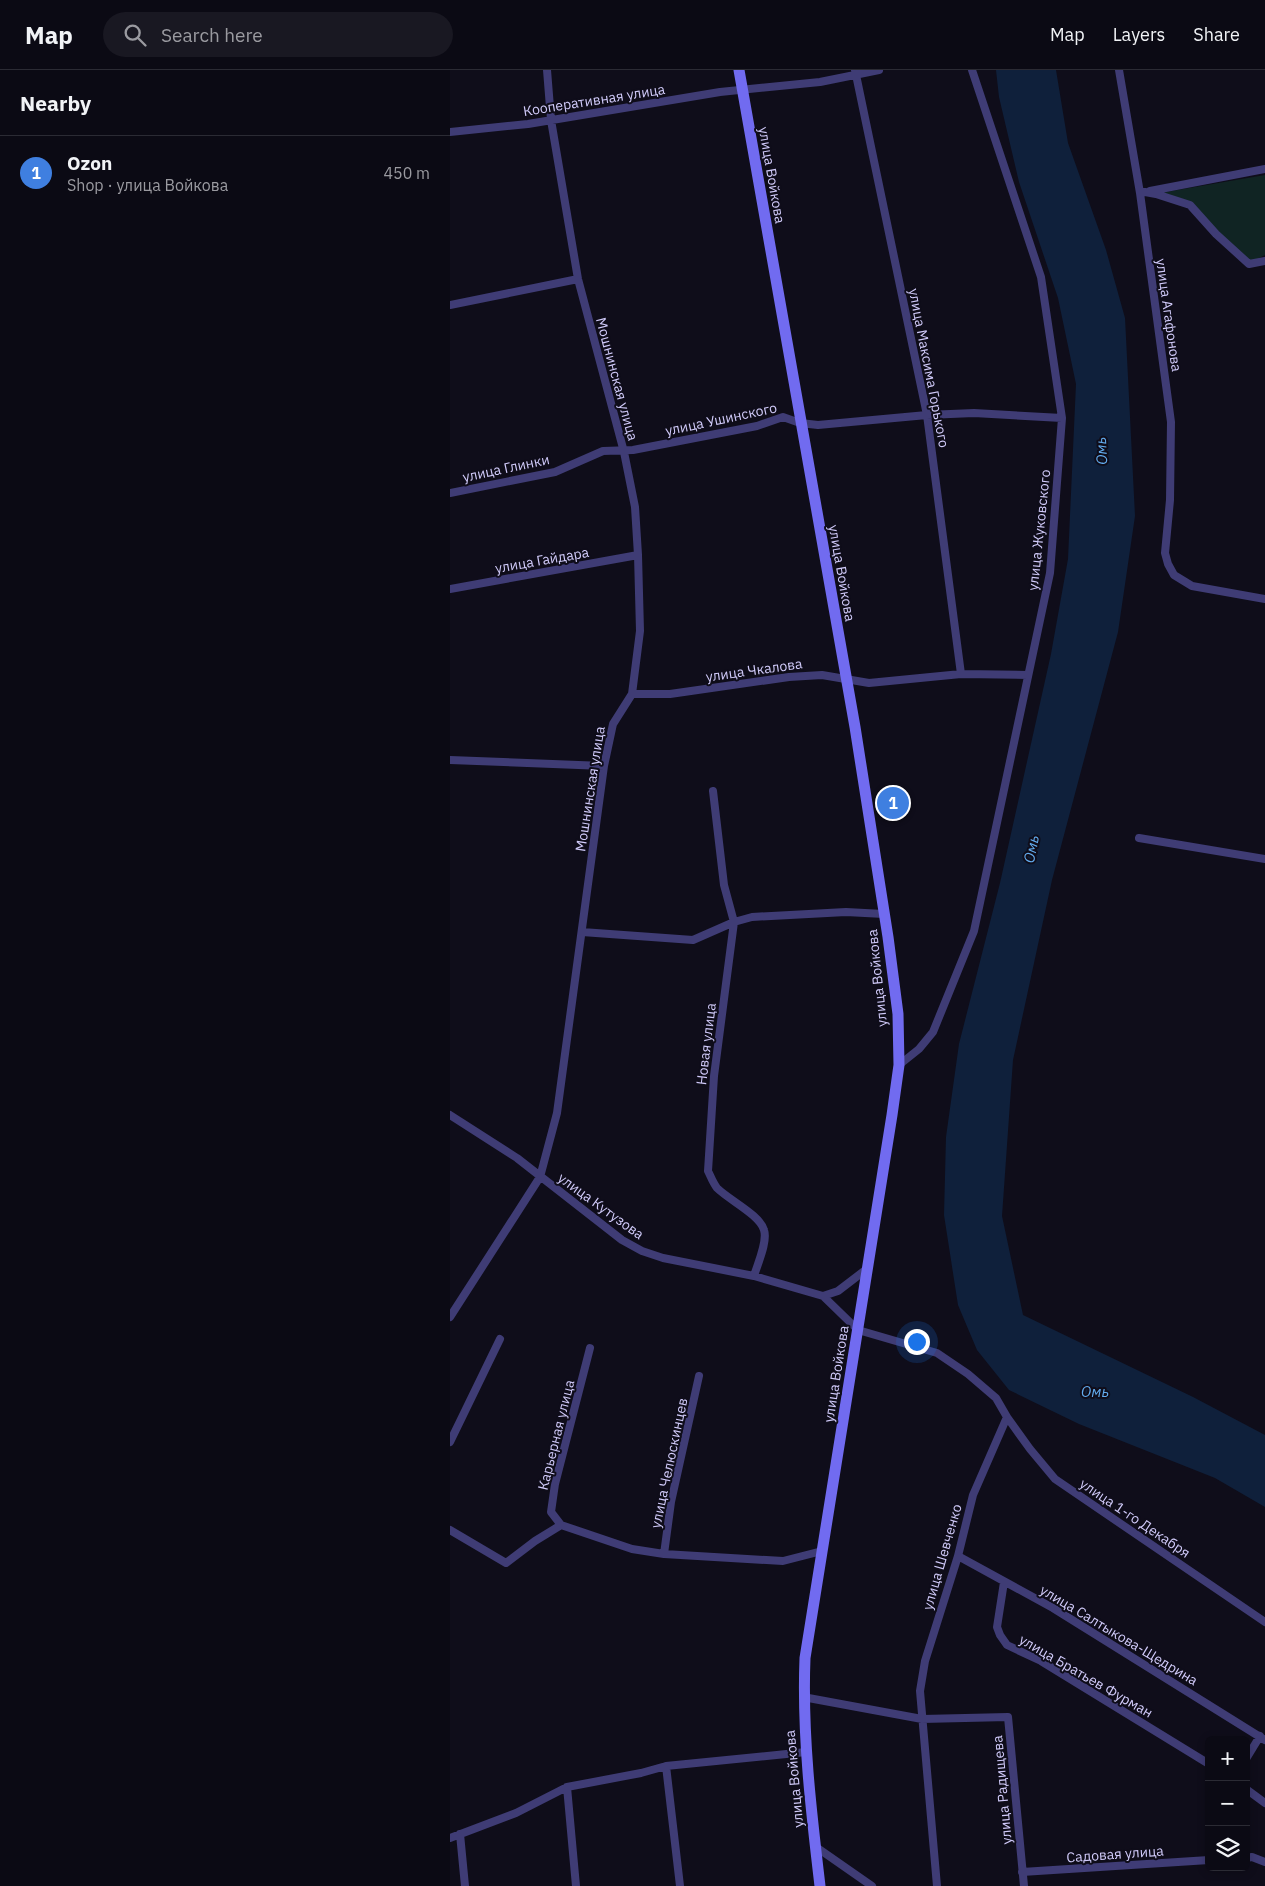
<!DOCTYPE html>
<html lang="en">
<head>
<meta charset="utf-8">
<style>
	:root { --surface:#0b0a14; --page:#191822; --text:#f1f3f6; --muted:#9a9aa0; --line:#2b2b34; --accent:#16c4db }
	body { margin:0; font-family:"IBM Plex Sans",sans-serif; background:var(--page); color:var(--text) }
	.controls { position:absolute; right:15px; bottom:15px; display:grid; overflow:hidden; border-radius:8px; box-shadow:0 2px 8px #0003 }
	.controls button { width:45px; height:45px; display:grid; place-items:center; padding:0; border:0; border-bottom:1px solid var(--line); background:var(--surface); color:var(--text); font:25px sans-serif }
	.you { position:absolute; left:466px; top:1271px; width:18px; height:18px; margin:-12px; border:4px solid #fff; border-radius:50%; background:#1a73e8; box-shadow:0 0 0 8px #1a73e833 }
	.badge { display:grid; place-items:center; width:32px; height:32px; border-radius:50%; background:var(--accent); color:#fff; font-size:16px; font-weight:700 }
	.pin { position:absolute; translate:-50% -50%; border:2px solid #fff; box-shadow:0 1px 5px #0006 }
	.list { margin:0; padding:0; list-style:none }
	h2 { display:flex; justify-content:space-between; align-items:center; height:65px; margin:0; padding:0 20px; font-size:21px }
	h2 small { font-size:16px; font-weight:400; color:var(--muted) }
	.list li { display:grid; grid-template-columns:32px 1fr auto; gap:15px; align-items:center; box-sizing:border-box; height:75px; padding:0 20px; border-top:1px solid var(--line) }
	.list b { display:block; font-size:19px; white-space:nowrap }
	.list p { margin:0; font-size:16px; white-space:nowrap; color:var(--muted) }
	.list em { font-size:16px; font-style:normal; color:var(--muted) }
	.icon { flex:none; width:28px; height:28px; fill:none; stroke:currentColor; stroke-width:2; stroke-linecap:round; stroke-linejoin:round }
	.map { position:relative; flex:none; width:815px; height:1816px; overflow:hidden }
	header { display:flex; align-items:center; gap:30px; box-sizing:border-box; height:70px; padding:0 25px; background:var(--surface); border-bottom:1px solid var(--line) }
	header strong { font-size:24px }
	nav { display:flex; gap:28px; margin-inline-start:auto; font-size:18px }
	.search { width:350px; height:45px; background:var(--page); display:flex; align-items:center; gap:12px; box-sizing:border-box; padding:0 18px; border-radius:28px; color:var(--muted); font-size:19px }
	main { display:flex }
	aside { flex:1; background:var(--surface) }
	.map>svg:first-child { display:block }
	.green { fill:#102423 }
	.water { fill:#0f203b }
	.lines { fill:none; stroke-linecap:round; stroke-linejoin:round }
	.street { stroke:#3f3c75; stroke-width:8 }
	.secondary { stroke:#716bf0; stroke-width:11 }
	.labels { text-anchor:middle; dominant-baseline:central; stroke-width:4; stroke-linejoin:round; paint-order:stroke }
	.street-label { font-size:14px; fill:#d1cbfa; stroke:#0f0d1a }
	.water-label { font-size:15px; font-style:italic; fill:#63acef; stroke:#0f0d1a }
</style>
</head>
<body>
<header>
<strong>Map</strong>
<div class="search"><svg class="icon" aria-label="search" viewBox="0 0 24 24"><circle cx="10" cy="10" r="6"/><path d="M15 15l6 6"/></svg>Search here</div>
<nav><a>Map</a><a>Layers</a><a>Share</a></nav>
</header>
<main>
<aside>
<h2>Nearby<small></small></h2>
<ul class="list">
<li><span class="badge" style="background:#3f7fe0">1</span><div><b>Ozon</b><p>Shop · улица Войкова</p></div><em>450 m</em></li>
</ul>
</aside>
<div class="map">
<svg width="815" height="1816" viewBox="0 0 815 1816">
	<rect width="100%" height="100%" fill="#0f0d1a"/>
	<path class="green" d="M815,105V185L801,192L765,160L744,135L710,123Z"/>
	<path class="water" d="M546,0H606L618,73L656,180L675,248L685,446L668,562L602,810L563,990L552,1146L573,1245L743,1327L815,1365V1437L765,1408L629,1354L559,1320L527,1280L508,1235L494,1145L496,1067L509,974L550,813L601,584L618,489L626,314L608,228L569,112L549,27Z"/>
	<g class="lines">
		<path class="street" d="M405,0L477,345L511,604
			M669,0L690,123L721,352L720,430L715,483L718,494L724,505L742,516L815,529
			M0,62L78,54L270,22L370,12L429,0
			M700,121L815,99
			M695,122L706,124L740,135L766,164L799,194L815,191
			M0,235L128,209
			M0,423L105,402L153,381L183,380L307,356L333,347L350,353L368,355L477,345L524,343L612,348
			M0,519L188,485
			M182,624H220L339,607L372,605L419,613L511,604L578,605
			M0,690L154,696
			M263,721L274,815L284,852L264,1006L258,1101C261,1107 263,1113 267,1118C279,1130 310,1145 314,1160C318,1172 307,1195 304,1206
			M689,768L815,789
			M132,862L243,870L284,852L302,847L396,842L434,844
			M449,995L469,979L483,962L524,861L600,503L612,348L591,207L522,0
			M0,1045L67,1088L172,1170L192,1181L213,1188L304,1206L373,1226L408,1260L487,1283L518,1304L546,1328L557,1347L523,1425L508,1486L475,1591L470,1621L487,1816
			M373,1226L388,1221L418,1198
			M0,1247L90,1107L107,1043L154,696L163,654L182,624L190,561L188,485L185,437L174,382L128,209L101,50L97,0
			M557,1347L580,1379L605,1409L815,1552
			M0,1372L50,1269
			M111,1455L101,1442L105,1414L140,1278
			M0,1460L56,1493L85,1471L111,1455L182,1479L214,1484L333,1491L372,1481
			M214,1484L221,1432L249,1306
			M508,1486L603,1538L815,1670
			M554,1512L547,1557L550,1565L557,1575L591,1591L759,1694
			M353,1627L472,1649L558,1647L574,1816
			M796,1689L810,1666
			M216,1696L230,1816
			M117,1717L126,1816
			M796,1719L815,1733
			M10,1764L15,1816
			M0,1768L66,1743L117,1717L191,1703L216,1696L356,1682
			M366,1777L422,1816
			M796,1788L802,1787L815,1792
			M572,1802L759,1790"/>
		<path class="secondary" d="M289,0L405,657L438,867L448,944L449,995L442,1045L355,1588C352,1664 361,1740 370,1816"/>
	</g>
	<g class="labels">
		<g class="street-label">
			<text transform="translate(144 30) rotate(-9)">Кооперативная улица</text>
			<text transform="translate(322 105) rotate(80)">улица Войкова</text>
			<text transform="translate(719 245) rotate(82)">улица Агафонова</text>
			<text transform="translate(479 298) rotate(79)">улица Максима Горького</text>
			<text transform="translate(167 309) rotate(75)">Мошнинская улица</text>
			<text transform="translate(271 349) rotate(-12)">улица Ушинского</text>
			<text transform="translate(56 398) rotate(-12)">улица Глинки</text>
			<text transform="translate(589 460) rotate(-84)">улица Жуковского</text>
			<text transform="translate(92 490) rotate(-10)">улица Гайдара</text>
			<text transform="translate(392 503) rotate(80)">улица Войкова</text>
			<text transform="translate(304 600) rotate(-8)">улица Чкалова</text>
			<text transform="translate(140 719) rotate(-81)">Мошнинская улица</text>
			<text transform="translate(427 908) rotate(-96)">улица Войкова</text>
			<text transform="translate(256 974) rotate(-83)">Новая улица</text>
			<text transform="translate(151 1136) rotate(36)">улица Кутузова</text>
			<text transform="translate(386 1304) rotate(-81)">улица Войкова</text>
			<text transform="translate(106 1365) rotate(-76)">Карьерная улица</text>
			<text transform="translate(219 1393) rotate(-78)">улица Челюскинцев</text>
			<text transform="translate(685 1448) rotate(34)">улица 1-го Декабря</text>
			<text transform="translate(492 1487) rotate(-74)">улица Шевченко</text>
			<text transform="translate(669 1565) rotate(31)">улица Салтыкова-Щедрина</text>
			<text transform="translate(636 1606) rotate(30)">улица Братьев Фурман</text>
			<text transform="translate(344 1709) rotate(-95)">улица Войкова</text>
			<text transform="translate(552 1720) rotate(-95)">улица Радищева</text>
			<text transform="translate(665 1784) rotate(-4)">Садовая улица</text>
		</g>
		<g class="water-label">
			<text transform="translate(651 381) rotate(-93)">Омь</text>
			<text transform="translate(581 779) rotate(-79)">Омь</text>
			<text x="645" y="1321">Омь</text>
		</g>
	</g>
</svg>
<div class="controls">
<button>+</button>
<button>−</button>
<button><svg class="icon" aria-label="layers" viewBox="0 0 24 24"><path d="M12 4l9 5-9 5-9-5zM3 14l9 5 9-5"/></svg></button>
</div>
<div class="you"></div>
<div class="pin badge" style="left:443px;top:733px;background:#3f7fe0">1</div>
</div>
</main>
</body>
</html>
